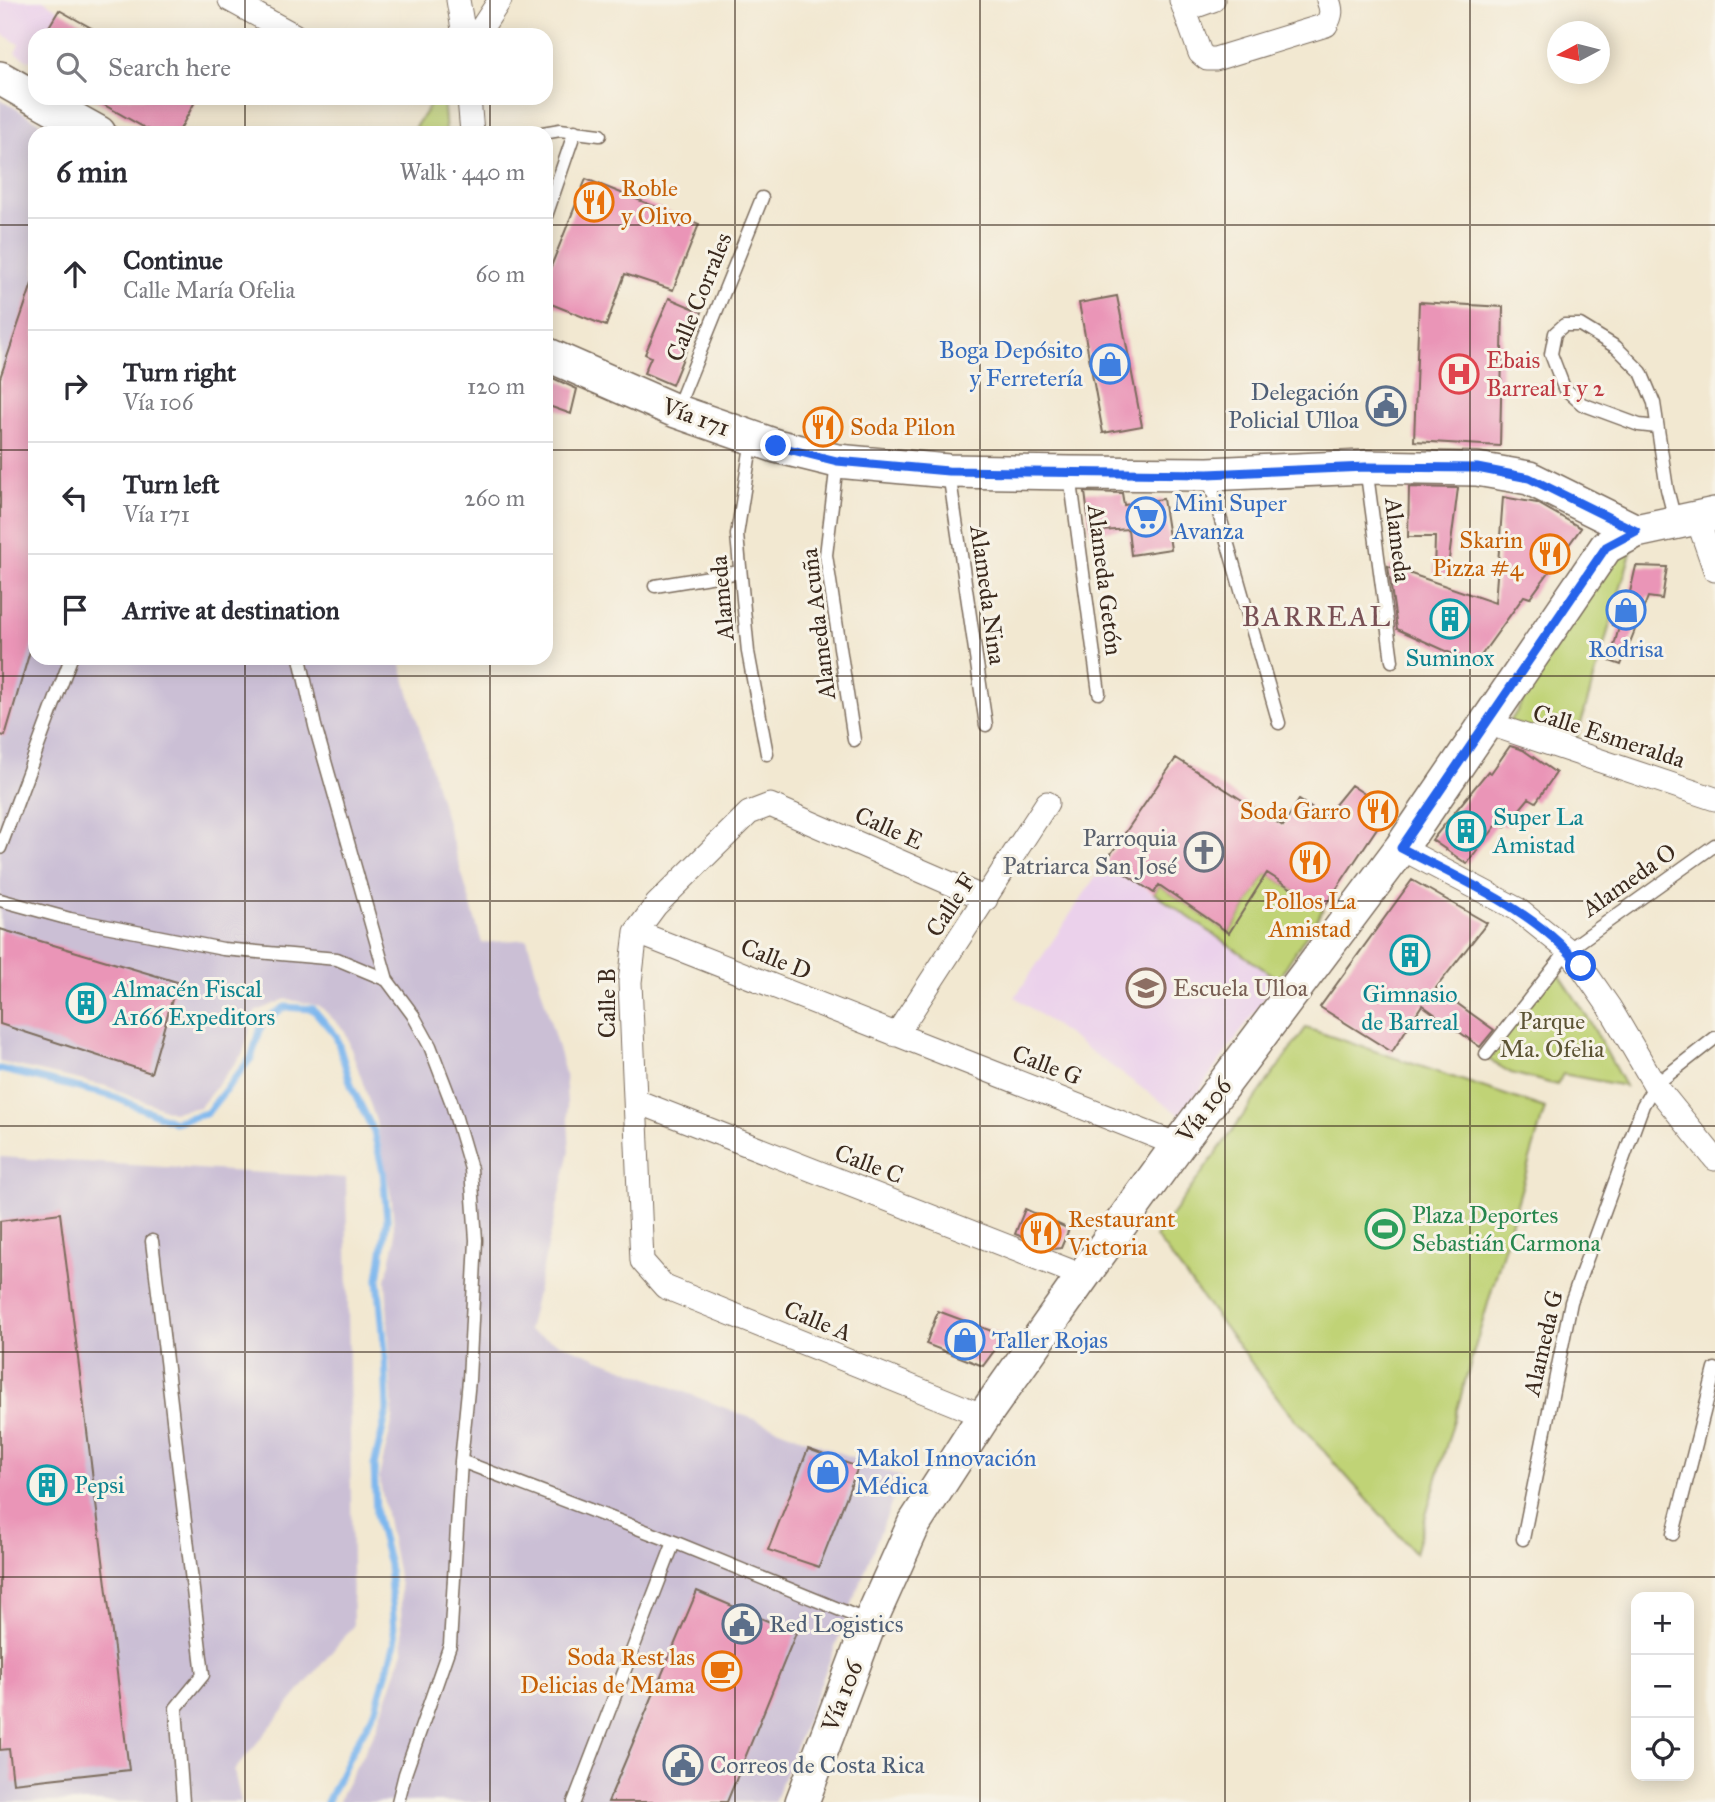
<!DOCTYPE html>
<html lang="en">
<head>
<meta charset="utf-8">
<style>
	:root { --surface:#fff; --page:#f2f2f3; --text:#2b2b33; --muted:#7c7c81; --line:#e1e1e2 }
	body { margin:0; font-family:"IM FELL Great Primer",serif; background:var(--page); color:var(--text) }
	.controls { position:absolute; right:21px; bottom:21px; display:grid; overflow:hidden; border-radius:14px; box-shadow:0 4px 18px #0003 }
	.controls button { width:63px; height:63px; display:grid; place-items:center; padding:0; border:0; border-bottom:2px solid var(--line); background:var(--surface); color:var(--text); font:35px sans-serif }
	.compass { position:absolute; left:1547px; top:21px; width:63px; height:63px; border-radius:50%; background:var(--surface); box-shadow:0 4px 18px #0003; rotate:263deg }
	.stop { position:absolute; width:21px; height:21px; margin:-16px; border:5px solid #2563eb; border-radius:50%; background:#fff }
	.stop.end { background:#2563eb; border-color:#fff; box-shadow:0 2px 7px #0008 }
	.list { margin:0; padding:0; list-style:none }
	h2 { display:flex; justify-content:space-between; align-items:center; height:91px; margin:0; padding:0 28px; font-size:30px }
	h2 small { font-size:23px; font-weight:400; color:var(--muted) }
	.list li { display:grid; grid-template-columns:46px 1fr auto; gap:21px; align-items:center; box-sizing:border-box; height:112px; padding:0 28px; border-top:2px solid var(--line) }
	.list b { display:block; font-size:26px; white-space:nowrap }
	.list p { margin:0; font-size:23px; white-space:nowrap; color:var(--muted) }
	.list em { font-size:23px; font-style:normal; color:var(--muted) }
	.icon { flex:none; width:38px; height:38px; fill:none; stroke:currentColor; stroke-width:2; stroke-linecap:round; stroke-linejoin:round }
	.map { position:relative; flex:none; width:1715px; height:1802px; overflow:hidden }
	.search { position:absolute; background:var(--surface); box-shadow:0 4px 18px #0003; left:28px; top:28px; width:525px; height:77px; display:flex; align-items:center; gap:18px; box-sizing:border-box; padding:0 24px; border-radius:21px; color:var(--muted); font-size:26px }
	.panel { position:absolute; background:var(--surface); box-shadow:0 4px 18px #0003; left:28px; top:126px; width:525px; height:539px; border-radius:21px }
	.map>svg:first-child { display:block }
	.built { fill:#ebd1eb }
	.industrial { fill:#cbbfd5 }
	.green { fill:#c0d376; stroke:#7e7e4a; stroke-width:2 }
	.lines { fill:none; stroke-linecap:round; stroke-linejoin:round }
	.stream { stroke:#7eb7ee; stroke-width:7 }
	.building { fill:#ea95b7 }
	.service-casing { stroke:#7b6c5d; stroke-width:15 }
	.minor-casing { stroke:#7b6c5d; stroke-width:25 }
	.secondary-casing { stroke:#7b6c5d; stroke-width:36 }
	.service { stroke:#fff; stroke-width:12 }
	.minor { stroke:#fff; stroke-width:23 }
	.secondary { stroke:#fff; stroke-width:33 }
	.route { stroke:#2563eb; stroke-width:9 }
	.grid { fill:none; stroke:#3b2a1e; stroke-width:2; stroke-opacity:0.55 }
	.labels { text-anchor:middle; dominant-baseline:central; stroke-width:6; stroke-linejoin:round; paint-order:stroke }
	.food-label { font-size:24px; fill:#c56008; stroke:#f7f3e8; text-anchor:start }
	.street-label { font-size:24px; fill:#3b2a1e; stroke:#f7f3e8 }
	.shop-label { font-size:24px; fill:#366cbe; stroke:#f7f3e8; text-anchor:start }
	.health-label { font-size:24px; fill:#be3a42; stroke:#f7f3e8; text-anchor:start }
	.service-label { font-size:24px; fill:#4e5e75; stroke:#f7f3e8; text-anchor:start }
	.culture-label { font-size:24px; fill:#0d838f; stroke:#f7f3e8; text-anchor:start }
	.worship-label { font-size:24px; fill:#5b616d; stroke:#f7f3e8; text-anchor:end }
	.education-label { font-size:24px; fill:#785e54; stroke:#f7f3e8; text-anchor:start }
	.park-label { font-size:24px; fill:#5c5434; stroke:#f7f3e8 }
	.leisure-label { font-size:24px; fill:#27864d; stroke:#f7f3e8; text-anchor:start }
	.quarter-label { font-size:28px; letter-spacing:2px; fill:#784f54; stroke:#f7f3e8 }
</style>
</head>
<body>
<div class="map">
<svg width="1715" height="1802" viewBox="0 0 1715 1802">
	<rect width="100%" height="100%" fill="#f7f3e8"/>
	<filter id="ink" filterUnits="userSpaceOnUse"><feTurbulence type="fractalNoise" baseFrequency=".0143" numOctaves="2"/><feDisplacementMap in="SourceGraphic" scale="14" xChannelSelector="R" yChannelSelector="G"/><feConvolveMatrix kernelMatrix="1 2 1 2 8 2 1 2 1" color-interpolation-filters="sRGB"/></filter>
	<filter id="wash" filterUnits="userSpaceOnUse"><feTurbulence type="fractalNoise" baseFrequency=".00686" numOctaves="4" result="noise"/><feDisplacementMap in="SourceGraphic" scale="28" xChannelSelector="R" yChannelSelector="G"/><feGaussianBlur stdDeviation="1.57" result="paint"/><feColorMatrix in="noise" values="0 0 0 0 0 0 0 0 0 0 0 0 0 0 0 0 0 1.4 0 .05"/><feComposite in="paint" operator="in"/></filter>
	<g filter="url(#wash)">
		<rect width="100%" height="100%" fill="#f2e8d1"/>
		<path class="built" d="M0,0H43L59,10L44,35H35V52L30,61L15,53L19,44L0,33Z
			M1106,861L1278,979L1181,1116L1015,997Z"/>
		<path class="industrial" d="M0,99L57,133H35V658H399L482,943L527,939L565,1073L570,1151L528,1331L902,1477L774,1802H339L342,1793L376,1730L403,1651L400,1586L379,1477L393,1419L386,1280L395,1241L392,1201L376,1121L345,1031L320,1006L286,999L255,1012L243,1053L200,1107L172,1112L106,1086L0,1062Z
			M0,1157L346,1178L353,1626L234,1771L241,1802H0Z"/>
		<path class="green" d="M435,98H443L446,133H411Z
			M1632,549L1575,744L1510,722L1612,555Z
			M1267,873L1323,909L1278,979L1154,893L1159,885L1229,933Z
			M1556,969L1588,1018L1625,1086L1563,1074L1557,1085L1511,1073L1486,1058Z
			M1306,1028L1545,1108L1415,1553L1288,1411L1156,1237Z"/>
		<g class="lines">
			<path class="stream" d="M0,1069L112,1096L174,1122L207,1113L251,1058L263,1021L285,1007L313,1009L336,1036L352,1088L374,1132L383,1171L387,1219L378,1279L385,1353L387,1411L374,1466L376,1514L389,1565L395,1643L376,1709L352,1751L327,1802"/>
		</g>
		<g id="blocks">
			<path class="building" d="M59,10L104,35H44Z
				M92,98H197L178,133H154Z
				M586,179L699,224L673,290L625,274L606,326L546,302V279Z
				M32,284H35V634L5,736L0,735V378Z
				M1117,296L1142,426L1103,433L1079,303Z
				M669,298L702,312L672,385L644,373L651,357L645,354Z
				M1419,302L1503,307L1500,446L1414,441Z
				M546,375L577,389L571,414L546,405Z
				M1409,487L1458,488L1447,575L1434,574L1435,537H1408Z
				M1085,492L1122,493L1124,505L1163,499L1171,549L1131,555L1128,529L1090,532Z
				M1503,497L1537,503L1581,528L1530,598L1524,596L1475,664L1397,629L1388,566L1495,603Z
				M1636,566L1667,567L1662,599L1648,597L1621,665L1610,661L1619,627L1612,625L1621,599L1628,601Z
				M1510,746L1523,750L1556,773L1536,802L1529,798L1505,827L1499,822L1467,864L1432,840L1488,771L1491,773Z
				M1176,758L1283,826L1299,800L1325,817L1351,785L1389,810L1323,909L1267,873L1229,933L1159,885L1154,893L1106,861Z
				M1412,880L1487,923L1436,988L1494,1030L1480,1047L1422,1005L1392,1052L1320,1007Z
				M0,929L177,982L151,1073L0,1024Z
				M1025,1209L1069,1229L1061,1248L1053,1249L1015,1234Z
				M60,1213L129,1770L13,1783L9,1749L0,1750V1221Z
				M938,1311L1005,1336L983,1366L926,1344Z
				M808,1449L858,1467L819,1567L768,1550Z
				M697,1591L796,1633L727,1802H608Z"/>
		</g>
	</g>
	<g filter="url(#ink)">
		<use href="#blocks" fill-opacity="0" stroke="#7b6c5d" stroke-width="2"/>
		<g class="lines">
			<g class="service-casing">
				<path id="service" d="M543,133L560,130L600,135
					M546,216L575,131
					M676,411L762,198
					M1657,427L1639,425L1582,404L1564,388L1551,354L1555,333L1564,325H1580L1616,347L1641,372L1654,403L1667,489L1675,520
					M752,439L737,535L748,652L767,754
					M837,463L826,555L854,740
					M1366,467L1392,661
					M949,473L986,725
					M1070,475L1099,693
					M1208,475L1279,723
					M655,586L740,572
					M300,658L315,726L387,980
					M0,848L71,658
					M0,900L70,919L223,949L337,959L387,980L413,1015L430,1046L451,1101L471,1169L476,1240L469,1380L461,1461L450,1645L405,1774L398,1802
					M1486,1054L1568,950L1715,845
					M152,1241L203,1675L176,1708L183,1802
					M461,1461L674,1542L870,1622
					M1673,1534L1715,1369
					M1523,1539L1571,1302L1643,1105L1655,1085L1715,1038
					M574,1802L674,1542"/>
			</g>
			<g class="minor-casing">
				<path id="minor" d="M230,0L294,35
					M458,0L464,35
					M1181,0L1200,53L1207,59H1215L1326,25C1332,15 1332,10 1328,0
					M1185,10L1213,0
					M477,35L500,0
					M469,98L472,133
					M1697,518L1715,570
					M1487,723L1715,799
					M1401,848L1517,909L1568,950L1581,966L1610,1008L1655,1085L1715,1159
					M636,932L1178,1145
					M896,1035L1047,803
					M636,1101L1083,1276
					M984,1416L665,1287L642,1261L630,982L636,932L656,905L749,813L770,805L986,899"/>
			</g>
			<g class="secondary-casing">
				<path id="secondary" d="M0,78L35,98
					M36,98L99,133
					M546,354L676,411L776,446L837,461L948,471L1070,473L1208,474L1366,467L1477,469L1529,478L1636,531
					M802,1802L870,1622L914,1524L984,1416L1083,1276L1178,1145L1401,848L1606,547L1636,531L1715,514"/>
			</g>
			<use href="#service" class="service"/>
			<use href="#minor" class="minor"/>
			<use href="#secondary" class="secondary"/>
		</g>
	</g>
	<g class="lines" filter="url(#ink)">
		<path class="route" d="M776,446L837,461L948,471L1208,474L1366,467L1477,468L1529,478L1636,531L1606,547L1401,848C1464,881 1535,910 1581,966"/>
	</g>
	<path class="grid" d="M245,0V35M490,0V35M735,0V1802M980,0V1802M1225,0V1802M1470,0V1802M245,98V133M490,98V133M0,225H35M546,225H1715M0,450H35M546,450H1715M245,658V1802M490,658V1802M0,676H1715M0,901H1715M0,1126H1715M0,1352H1715M0,1577H1715"/>
	<defs>
		<g id="restaurant-ring" transform="scale(2.0125)"><circle r="9.5" fill="#f7f3e8" stroke="#e8710a" stroke-width="1.5"/><path d="M-5-6h1v4h1v-4h1v4h1v-4h1v5L-1.5 .5V6h-2V.5L-5-1ZM5-6V6H3V1.5H1.5Q1.5-4 5-6Z" fill="#e8710a"/></g>
		<g id="shop-ring" transform="scale(2.0125)"><circle r="9.5" fill="#f7f3e8" stroke="#3f7fe0" stroke-width="1.5"/><path d="M-5-2.5h2.3a2.7 3.5 0 0 1 5.4 0H5L5.5 6h-11ZM-1.5-2.5h3a1.5 2.3 0 0 0-3 0Z" fill="#3f7fe0"/></g>
		<g id="hospital-ring" transform="scale(2.0125)"><circle r="9.5" fill="#f7f3e8" stroke="#e0444e" stroke-width="1.5"/><path d="M-5-5h3v3.5h4V-5h3V5h-3V1.5h-4V5h-3Z" fill="#e0444e"/></g>
		<g id="civic-ring" transform="scale(2.0125)"><circle r="9.5" fill="#f7f3e8" stroke="#5c6f8a" stroke-width="1.5"/><path d="M-.6-6.5H3V-4.5H.6V-3L4-1V1h2V6H-6V1h2V-1L-.6-3ZM-1.2 2.5V6h2.4V2.5Z" fill="#5c6f8a"/></g>
		<g id="supermarket-ring" transform="scale(2.0125)"><circle r="9.5" fill="#f7f3e8" stroke="#3f7fe0" stroke-width="1.5"/><path d="M-6-5.5h2.5l.6 2H6L4.5 2H-2.5L-4.4-4H-6ZM-1.5 3.2a1.3 1.3 0 1 0 .1 0ZM3 3.2a1.3 1.3 0 1 0 .1 0Z" fill="#3f7fe0"/></g>
		<g id="building-ring" transform="scale(2.0125)"><circle r="9.5" fill="#f7f3e8" stroke="#0f9aa8" stroke-width="1.5"/><path d="M-4-6H4V6H1V3H-1V6H-4ZM-2.5-4.3h1.7v1.8h-1.7ZM.8-4.3h1.7v1.8H.8ZM-2.5-1h1.7V.8h-1.7ZM.8-1h1.7V.8H.8Z" fill="#0f9aa8"/></g>
		<g id="church-ring" transform="scale(2.0125)"><circle r="9.5" fill="#f7f3e8" stroke="#6b7280" stroke-width="1.5"/><path d="M-1.2-6h2.4v3.5h3.3v2.4h-3.3V6h-2.4V-.1h-3.3v-2.4h3.3Z" fill="#6b7280"/></g>
		<g id="school-ring" transform="scale(2.0125)"><circle r="9.5" fill="#f7f3e8" stroke="#8d6e63" stroke-width="1.5"/><path d="M0-5L7-2L0 1L-7-2ZM-4 1L0 2.5L4 1V4Q0 6-4 4Z" fill="#8d6e63"/></g>
		<g id="stadium-ring" transform="scale(2.0125)"><circle r="9.5" fill="#f7f3e8" stroke="#2e9e5b" stroke-width="1.5"/><path d="M0-5a6.5 5 0 1 0 0 10a6.5 5 0 1 0 0-10ZM-3.5-1.8h7v3.6h-7Z" fill="#2e9e5b"/></g>
		<g id="cafe-ring" transform="scale(2.0125)"><circle r="9.5" fill="#f7f3e8" stroke="#e8710a" stroke-width="1.5"/><path d="M-5.5-4.5H6V0H3Q3 3.5 0 3.5H-2.5Q-5.5 3.5-5.5 0ZM3-3.2v2h1.7v-2ZM-6 4.5H4V6H-6Z" fill="#e8710a"/></g>
	</defs>
	<g fill-rule="evenodd">
		<use href="#restaurant-ring" x="594" y="202"/>
		<use href="#shop-ring" x="1110" y="364"/>
		<use href="#hospital-ring" x="1459" y="374"/>
		<use href="#civic-ring" x="1386" y="406"/>
		<use href="#restaurant-ring" x="823" y="427"/>
		<use href="#supermarket-ring" x="1146" y="517"/>
		<use href="#restaurant-ring" x="1550" y="554"/>
		<use href="#shop-ring" x="1626" y="610"/>
		<use href="#building-ring" x="1450" y="619"/>
		<use href="#restaurant-ring" x="1378" y="811"/>
		<use href="#building-ring" x="1466" y="831"/>
		<use href="#church-ring" x="1204" y="852"/>
		<use href="#restaurant-ring" x="1310" y="862"/>
		<use href="#building-ring" x="1410" y="955"/>
		<use href="#school-ring" x="1146" y="988"/>
		<use href="#building-ring" x="86" y="1003"/>
		<use href="#stadium-ring" x="1385" y="1229"/>
		<use href="#restaurant-ring" x="1041" y="1233"/>
		<use href="#shop-ring" x="965" y="1340"/>
		<use href="#shop-ring" x="828" y="1472"/>
		<use href="#building-ring" x="47" y="1485"/>
		<use href="#civic-ring" x="742" y="1624"/>
		<use href="#cafe-ring" x="722" y="1671"/>
		<use href="#civic-ring" x="683" y="1765"/>
	</g>
	<g class="labels">
		<g class="food-label">
			<text x="621" y="188">Roble<tspan x="621" dy="28">y Olivo</tspan></text>
			<text x="850" y="427">Soda Pilon</text>
			<text x="1523" y="540" text-anchor="end">Skarin<tspan x="1523" dy="28">Pizza #4</tspan></text>
			<text x="1351" y="811" text-anchor="end">Soda Garro</text>
			<text x="1310" y="901" text-anchor="middle">Pollos La<tspan x="1310" dy="28">Amistad</tspan></text>
			<text x="1068" y="1219">Restaurant<tspan x="1068" dy="28">Victoria</tspan></text>
			<text x="695" y="1657" text-anchor="end">Soda Rest las<tspan x="695" dy="28">Delicias de Mama</tspan></text>
		</g>
		<g class="street-label">
			<text transform="translate(699 297) rotate(-68)">Calle Corrales</text>
			<text transform="translate(696 417) rotate(20)">Vía 171</text>
			<text transform="translate(1398 540) rotate(83)">Alameda</text>
			<text transform="translate(1105 580) rotate(83)">Alameda Getón</text>
			<text transform="translate(988 595) rotate(82)">Alameda Nina</text>
			<text transform="translate(722 598) rotate(-95)">Alameda</text>
			<text transform="translate(818 624) rotate(-97)">Alameda Acuña</text>
			<text transform="translate(1609 736) rotate(18)">Calle Esmeralda</text>
			<text transform="translate(889 828) rotate(24)">Calle E</text>
			<text transform="translate(1629 880) rotate(-35)">Alameda O</text>
			<text transform="translate(951 905) rotate(-57)">Calle F</text>
			<text transform="translate(776 959) rotate(22)">Calle D</text>
			<text transform="translate(607 1003) rotate(-90)">Calle B</text>
			<text transform="translate(1047 1065) rotate(21)">Calle G</text>
			<text transform="translate(1204 1110) rotate(-53)">Vía 106</text>
			<text transform="translate(869 1164) rotate(21)">Calle C</text>
			<text transform="translate(818 1321) rotate(22)">Calle A</text>
			<text transform="translate(1543 1343) rotate(-77)">Alameda G</text>
			<text transform="translate(842 1696) rotate(-69)">Vía 106</text>
		</g>
		<g class="shop-label">
			<text x="1083" y="350" text-anchor="end">Boga Depósito<tspan x="1083" dy="28">y Ferretería</tspan></text>
			<text x="1173" y="503">Mini Super<tspan x="1173" dy="28">Avanza</tspan></text>
			<text x="1626" y="649" text-anchor="middle">Rodrisa</text>
			<text x="992" y="1340">Taller Rojas</text>
			<text x="855" y="1458">Makol Innovación<tspan x="855" dy="28">Médica</tspan></text>
		</g>
		<g class="health-label">
			<text x="1486" y="360">Ebais<tspan x="1486" dy="28">Barreal 1 y 2</tspan></text>
		</g>
		<g class="service-label">
			<text x="1359" y="392" text-anchor="end">Delegación<tspan x="1359" dy="28">Policial Ulloa</tspan></text>
			<text x="769" y="1624">Red Logistics</text>
			<text x="710" y="1765">Correos de Costa Rica</text>
		</g>
		<g class="culture-label">
			<text x="1450" y="658" text-anchor="middle">Suminox</text>
			<text x="1493" y="817">Super La<tspan x="1493" dy="28">Amistad</tspan></text>
			<text x="113" y="989">Almacén Fiscal<tspan x="113" dy="28">A166 Expeditors</tspan></text>
			<text x="1410" y="994" text-anchor="middle">Gimnasio<tspan x="1410" dy="28">de Barreal</tspan></text>
			<text x="74" y="1485">Pepsi</text>
		</g>
		<g class="worship-label">
			<text x="1177" y="838">Parroquia<tspan x="1177" dy="28">Patriarca San José</tspan></text>
		</g>
		<g class="education-label">
			<text x="1173" y="988">Escuela Ulloa</text>
		</g>
		<g class="park-label">
			<text x="1552" y="1021">Parque<tspan x="1552" dy="28">Ma. Ofelia</tspan></text>
		</g>
		<g class="leisure-label">
			<text x="1412" y="1215">Plaza Deportes<tspan x="1412" dy="28">Sebastián Carmona</tspan></text>
		</g>
		<g class="quarter-label">
			<text x="1317" y="616">BARREAL</text>
		</g>
	</g>
</svg>
<div class="controls">
<button>+</button>
<button>−</button>
<button><svg class="icon" aria-label="locate" viewBox="0 0 24 24"><circle cx="12" cy="12" r="6"/><path d="M12 2v4M12 18v4M2 12h4M18 12h4"/></svg></button>
</div>
<svg class="compass" viewBox="-18 -18 36 36"><path d="M0-13l5 13h-10z" fill="#e53935"/><path d="M0 13l5-13h-10z" fill="#7c7c81"/></svg>
<div class="stop" style="left:1581px;top:966px"></div>
<div class="stop end" style="left:776px;top:446px"></div>
<div class="search"><svg class="icon" aria-label="search" viewBox="0 0 24 24"><circle cx="10" cy="10" r="6"/><path d="M15 15l6 6"/></svg>Search here</div>
<section class="panel">
<h2>6 min<small>Walk · 440 m</small></h2>
<ul class="list">
<li><svg class="icon" aria-label="ahead" viewBox="0 0 24 24"><path d="M12 20V5M6 11l6-6 6 6"/></svg><div><b>Continue</b><p>Calle María Ofelia</p></div><em>60 m</em></li>
<li><svg class="icon" aria-label="right" viewBox="0 0 24 24"><path d="M7 20v-9h11M14 6l5 5-5 5"/></svg><div><b>Turn right</b><p>Vía 106</p></div><em>120 m</em></li>
<li><svg class="icon" aria-label="left" viewBox="0 0 24 24"><path d="M17 20v-9H6M10 6l-5 5 5 5"/></svg><div><b>Turn left</b><p>Vía 171</p></div><em>260 m</em></li>
<li><svg class="icon" aria-label="arrive" viewBox="0 0 24 24"><path d="M6 21V4h12l-3 4 3 4H6"/></svg><div><b>Arrive at destination</b></div></li>
</ul>
</section>
</div>
</body>
</html>
